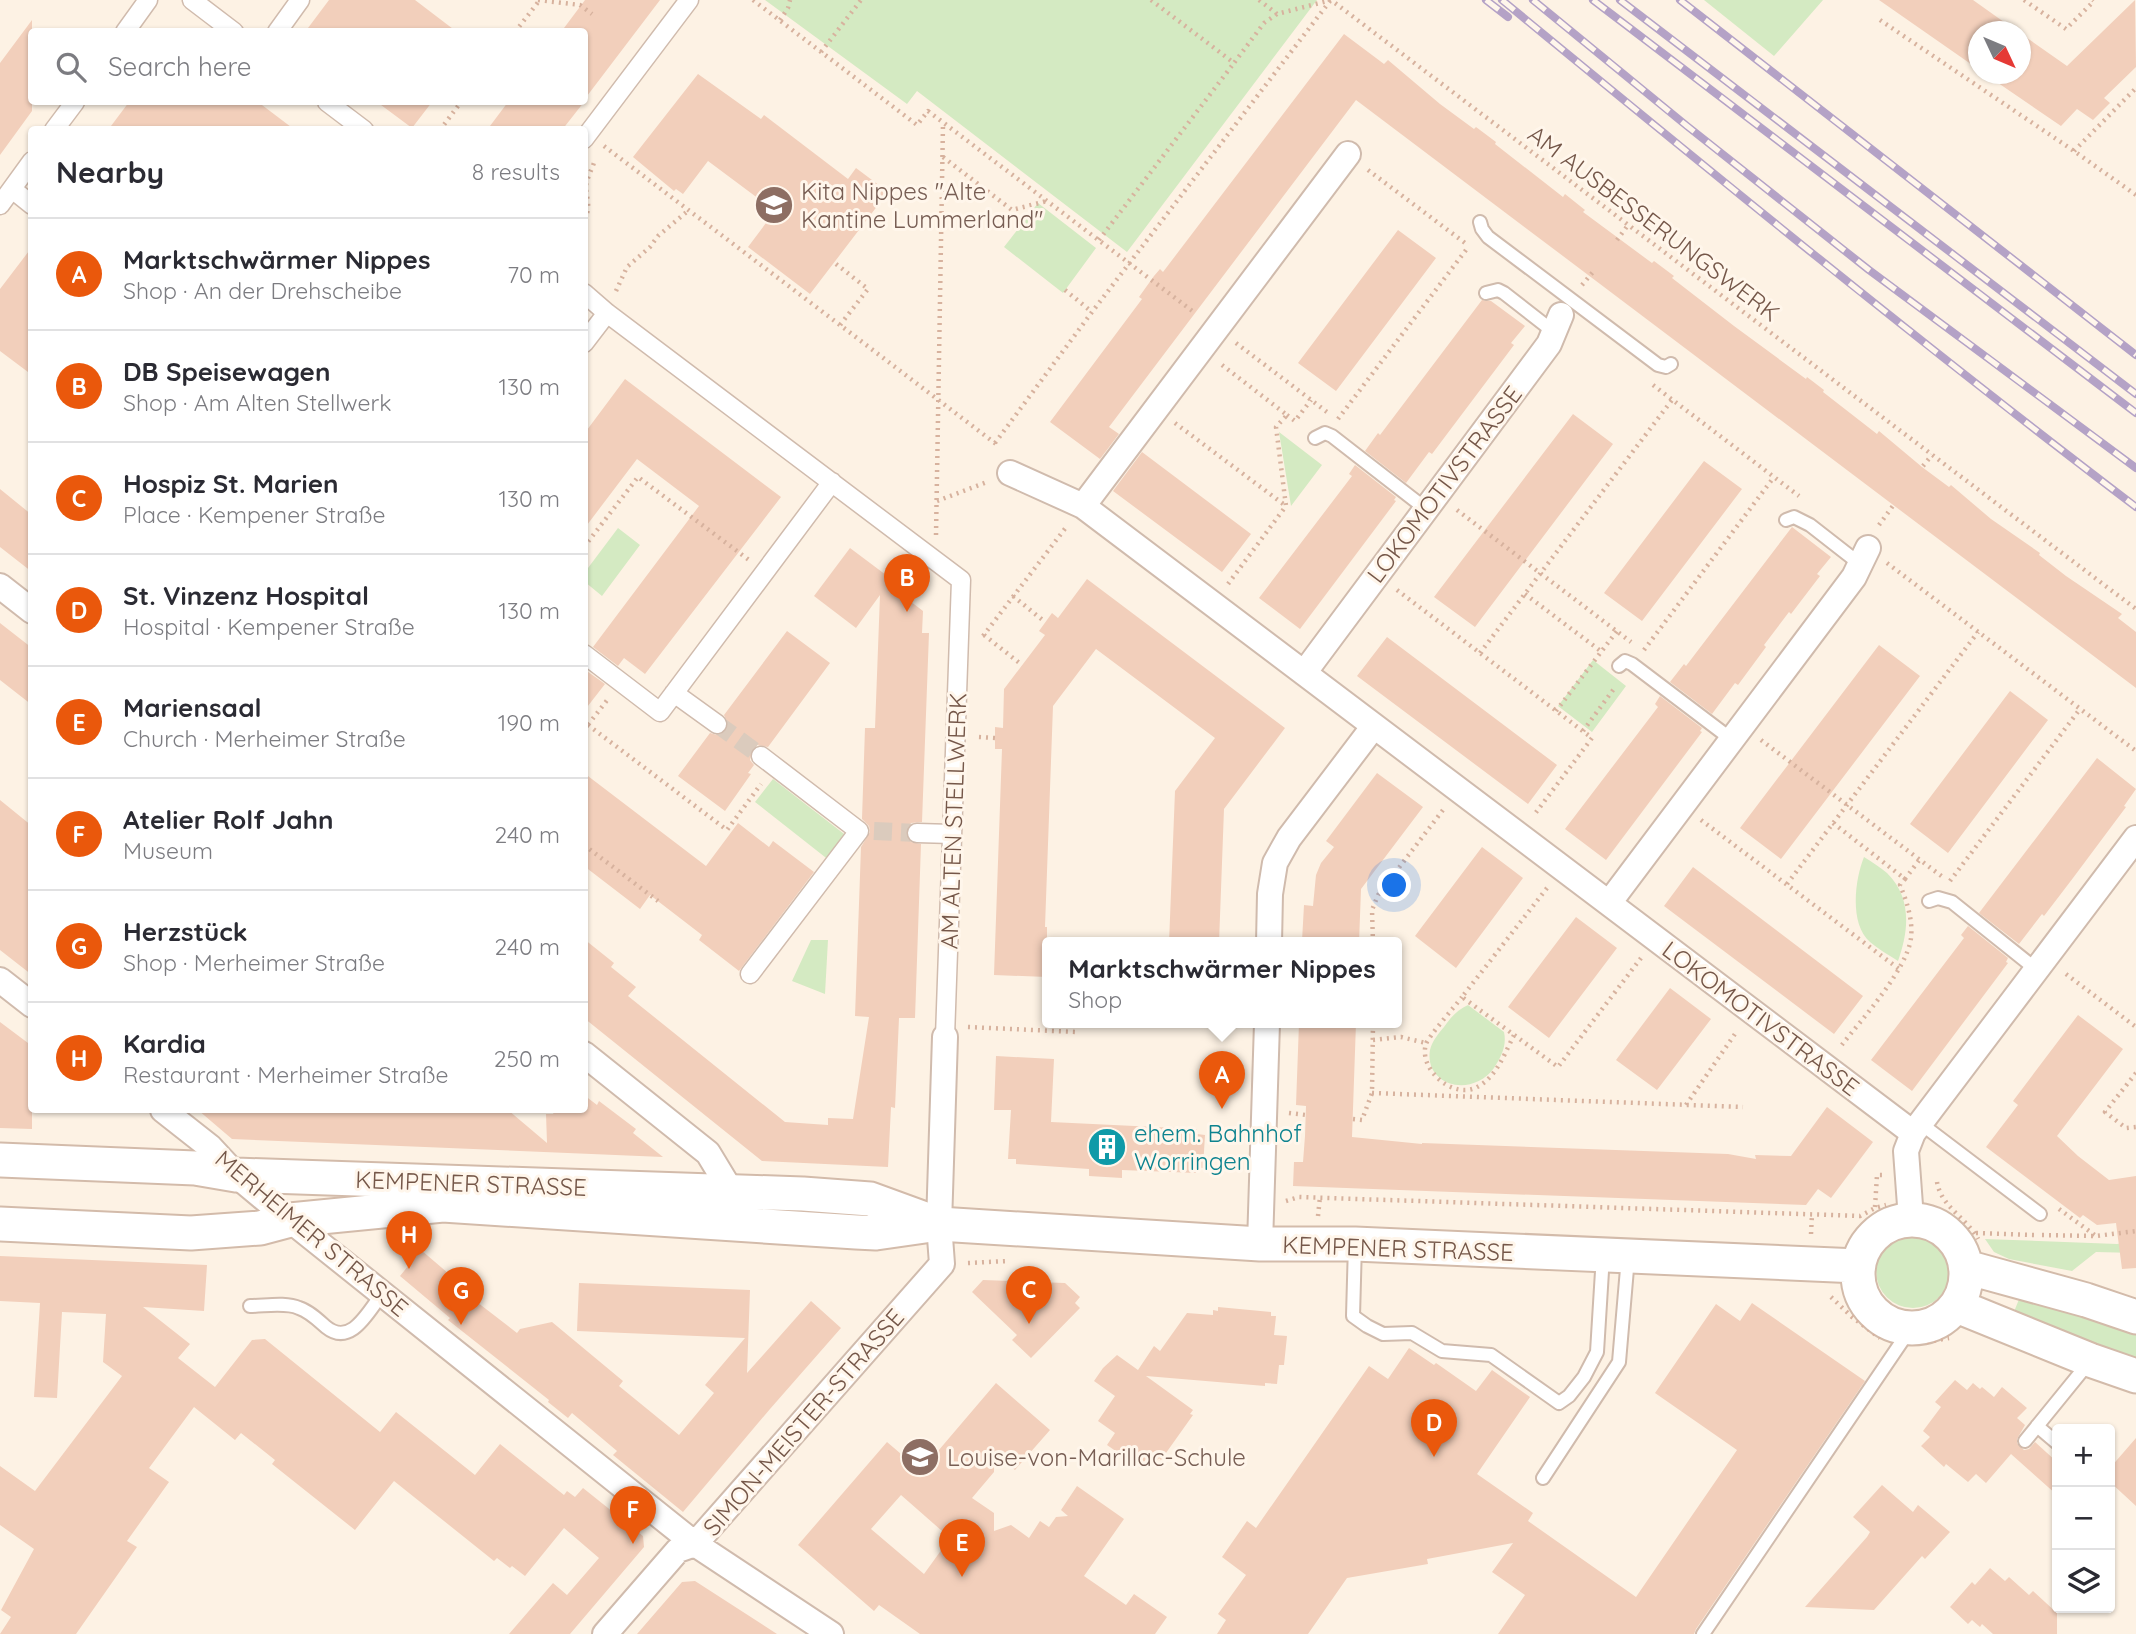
<!DOCTYPE html>
<html lang="en">
<head>
<meta charset="utf-8">
<style>
	:root { --surface:#fff; --page:#f2f2f3; --text:#2b2b33; --muted:#7c7c81; --line:#e1e1e2; --accent:#ea580c }
	body { margin:0; font-family:Quicksand,sans-serif; background:var(--page); color:var(--text) }
	.controls { position:absolute; right:21px; bottom:21px; display:grid; overflow:hidden; border-radius:7px; box-shadow:0 2px 5px #0004 }
	.controls button { width:63px; height:63px; display:grid; place-items:center; padding:0; border:0; border-bottom:2px solid var(--line); background:var(--surface); color:var(--text); font:35px sans-serif }
	.compass { position:absolute; left:1968px; top:21px; width:63px; height:63px; border-radius:50%; background:var(--surface); box-shadow:0 2px 5px #0004; rotate:134deg }
	.you { position:absolute; left:1395px; top:886px; width:24px; height:24px; margin:-18px; border:5px solid #fff; border-radius:50%; background:#1a73e8; box-shadow:0 0 0 10px #1a73e833 }
	.badge { display:grid; place-items:center; width:46px; height:46px; border-radius:50%; background:var(--accent); color:#fff; font-size:23px; font-weight:700 }
	.pin { position:absolute; translate:-50% -58px; filter:drop-shadow(0 2px 4px #0008) }
	.pin::after { content:''; position:absolute; top:37px; width:24px; height:21px; background:inherit; clip-path:polygon(0 0,100% 0,50% 100%) }
	.popup { position:absolute; left:1042px; top:937px; width:360px; height:91px; box-sizing:border-box; display:grid; place-content:center; border-radius:7px; background:var(--surface); filter:drop-shadow(0 2px 5px #0005); font-size:23px; white-space:nowrap; color:var(--muted) }
	.popup b { font-size:26px; color:var(--text) }
	.popup::after { content:''; position:absolute; left:50%; top:100%; margin-left:-14px; border:14px solid transparent; border-top-color:var(--surface) }
	.list { margin:0; padding:0; list-style:none }
	h2 { display:flex; justify-content:space-between; align-items:center; height:91px; margin:0; padding:0 28px; font-size:30px }
	h2 small { font-size:23px; font-weight:400; color:var(--muted) }
	.list li { display:grid; grid-template-columns:46px 1fr auto; gap:21px; align-items:center; box-sizing:border-box; height:112px; padding:0 28px; border-top:2px solid var(--line) }
	.list b { display:block; font-size:26px; white-space:nowrap }
	.list p { margin:0; font-size:23px; white-space:nowrap; color:var(--muted) }
	.list em { font-size:23px; font-style:normal; color:var(--muted) }
	.icon { flex:none; width:38px; height:38px; fill:none; stroke:currentColor; stroke-width:2; stroke-linecap:round; stroke-linejoin:round }
	.map { position:relative; flex:none; width:2136px; height:1634px; overflow:hidden }
	.search { position:absolute; background:var(--surface); box-shadow:0 2px 5px #0004; left:28px; top:28px; width:560px; height:77px; display:flex; align-items:center; gap:18px; box-sizing:border-box; padding:0 24px; border-radius:7px; color:var(--muted); font-size:26px }
	.panel { position:absolute; background:var(--surface); box-shadow:0 2px 5px #0004; left:28px; top:126px; width:560px; height:987px; border-radius:7px }
	.map>svg:first-child { display:block }
	.green { fill:#d4eac2 }
	.building { fill:#f2cfbb; fill-rule:evenodd }
	.lines { fill:none; stroke-linecap:round; stroke-linejoin:round }
	.pedestrian-tunnel { stroke:#dbcbbd; stroke-width:18; stroke-dasharray:18 9; stroke-linecap:butt }
	.service-casing { stroke:#d0bbad; stroke-width:16 }
	.pedestrian-casing { stroke:#d0bbad; stroke-width:21 }
	.minor-casing { stroke:#d0bbad; stroke-width:28 }
	.secondary-casing { stroke:#d3bbaa; stroke-width:37 }
	.path { stroke:#d7b29e; stroke-width:4.5; stroke-dasharray:2 5; stroke-linecap:butt }
	.service { stroke:#fff; stroke-width:12 }
	.pedestrian { stroke:#fff; stroke-width:18 }
	.minor { stroke:#fff; stroke-width:24 }
	.secondary { stroke:#fff; stroke-width:33 }
	.rail-casing { stroke:#b4a2c6; stroke-width:8 }
	.rail { stroke:#fff6eb; stroke-width:5; stroke-dasharray:16; stroke-linecap:butt }
	.labels { text-anchor:middle; dominant-baseline:central; stroke-width:6; stroke-linejoin:round; paint-order:stroke }
	.education-label { font-size:24px; fill:#785e54; stroke:#fff6eb; text-anchor:start }
	.street-label { font-size:24px; fill:#755749; stroke:#fff6eb }
	.culture-label { font-size:24px; fill:#0d838f; stroke:#fff6eb; text-anchor:start }
</style>
</head>
<body>
<div class="map">
<svg width="2136" height="1634" viewBox="0 0 2136 1634">
	<rect width="100%" height="100%" fill="#fdf2e4"/>
	<path class="green" d="M765,0H1317L1127,252L917,91L907,104Z
		M1704,0H1823L1774,56Z
		M1038,203L1096,248L1063,293L1004,247Z
		M1279,432L1322,465L1291,506Z
		M618,528L640,545L602,596L585,582V572Z
		M1593,660L1626,686L1592,732L1558,706Z
		M773,779L848,837L830,861L755,802Z
		M1864,857C1872,862 1880,867 1887,873C1912,898 1909,930 1898,961C1889,955 1878,949 1870,942C1849,924 1855,879 1864,857Z
		M811,940H828L825,994L792,981Z
		M1468,1005L1504,1032C1507,1046 1501,1057 1494,1068C1471,1099 1424,1085 1430,1050C1432,1041 1439,1033 1444,1027C1451,1017 1457,1010 1468,1005Z
		M1876 1271a37 37 0 1 1 74 0a37 37 0 1 1-74 0Z
		M1985,1239L2117,1244L2136,1241V1253L2096,1252L2072,1271L2009,1259L1994,1252Z
		M2022,1292L2136,1327V1361L2011,1319Z"/>
	<path class="building" d="M329,0H415L457,32H305Z
		M585,0H660L584,100V32H561Z
		M1879,0H1973L2018,32H1978V69Z
		M2135,0L2136,67L2104,98L2110,103L2093,120L2077,109L2061,126L1985,74H2020V33L2067,66Z
		M32,20V111L0,155V63Z
		M1344,34L1384,64L1388,60L1440,104L1474,129L1476,127L1496,142L1495,144L1563,197L1565,194L1585,210L1583,212L1652,263L1654,261L1674,276L1672,278L1734,326L1806,379L1807,377L1824,390L1823,392L1877,434L1879,431L1922,467L1949,487L1951,485L1991,519L2040,553L2039,555L2066,576L2122,614L2118,618L2136,632V688L1356,100L1109,427L1119,434L1100,459L1050,422L1142,299L1139,297L1154,276L1160,269L1163,272Z
		M698,74L761,119L764,115L848,179L856,168L888,192L810,294L748,247L775,211L708,161L683,194L676,189L674,191L633,157Z
		M129,102H258L295,130H108Z
		M377,102H432L412,128Z
		M508,102H584L562,130H487Z
		M1398,230L1436,258L1336,391L1298,363Z
		M32,247V375L0,351V289Z
		M1482,300L1491,301L1525,326L1511,343L1514,345L1432,454L1429,452L1406,483L1365,451L1378,433L1380,435Z
		M625,379L781,497L645,674L624,658L618,666L593,647L699,506L637,459L584,529V434Z
		M1573,414L1613,444L1475,627L1434,597Z
		M1142,452L1251,534L1222,572L1113,491Z
		M1704,461L1742,489L1642,621L1604,593Z
		M1355,465L1396,497L1394,500L1396,501L1300,629L1259,598L1352,476L1349,474Z
		M0,489L32,515V572L0,547Z
		M1792,527L1831,557L1817,574L1820,576L1791,614L1789,612L1764,645L1766,647L1738,685L1735,683L1712,714L1670,682L1684,664L1686,666Z
		M850,548L910,593L906,598L923,611L922,633H929L922,822L911,823L906,832L907,838L911,842L921,844L915,1018H899L895,1108L891,1107L888,1167L762,1161L584,1018V939L614,963L611,967L636,987L628,996L785,1122L828,1125V1118L853,1119L869,1017L855,1016L861,847L870,832L869,826L862,819L865,728H875L880,595L856,628L814,596Z
		M1087,579L1285,728L1224,809L1219,943H1169L1175,791L1215,738L1096,649L1053,706L1045,927H1047V977L994,975L1002,749H995V727L1003,728L1004,689L1045,635L1039,631L1052,613L1058,618Z
		M0,623L32,648V705L0,680Z
		M787,631L830,663L768,747L757,745L752,750L750,760L754,765L748,773L751,774L725,811L678,776L710,733L717,735L726,731L728,724L724,715Z
		M1387,637L1557,765L1528,804L1357,676Z
		M1879,645L1920,676L1781,859L1740,828Z
		M584,669L605,684L584,711Z
		M2010,691L2048,720L1948,853L1910,824Z
		M1660,696L1702,728L1700,731L1702,732L1606,860L1565,829L1658,707L1655,704Z
		M2097,758L2136,789L2124,806L2126,807L2073,878L2044,916L2042,914L2019,944L1979,913Z
		M584,773L706,866L738,823L769,847L773,841L814,872L739,971L699,940L702,935L650,895L640,909L584,866Z
		M1377,773L1423,807L1361,889L1359,943L1302,941L1304,905L1313,906L1316,875L1321,863L1334,847L1326,841Z
		M0,800L32,826V975L0,950Z
		M1482,847L1523,878L1456,968L1415,936Z
		M1693,867L1863,996L1834,1034L1664,906Z
		M1576,917L1617,948L1549,1038L1508,1007Z
		M1968,926L2008,958L2006,962L2008,963L1912,1091L1871,1060L1964,938L1961,935Z
		M1670,988L1711,1019L1657,1090L1616,1060Z
		M2078,1015L2123,1049L2057,1136L2078,1156L2109,1180L2136,1176V1268L2122,1269L2116,1223L2097,1225L2083,1215L2080,1218L1986,1147L2018,1105L2013,1101Z
		M0,1022L32,1046V1129L0,1128Z
		M1299,1023H1356L1352,1137L1422,1144V1143L1728,1154L1756,1159L1755,1155L1791,1156L1827,1107L1873,1142L1831,1198L1818,1189L1806,1205L1293,1186L1294,1162H1303L1305,1136L1306,1106L1296,1105Z
		M996,1056L1054,1059L1051,1122L1197,1129V1134L1205,1135L1203,1168L1196,1167V1173L1122,1170V1178L1089,1176V1169L1016,1164V1159H1008L1011,1110H994Z
		M584,1095L597,1105L599,1101L636,1129L633,1133L663,1157L232,1139L198,1110H508L547,1143L546,1114H553L555,1110H584Z
		M421,1250L476,1297L473,1299L517,1333L520,1329L552,1322L623,1381L619,1386L679,1435L714,1393L705,1385L745,1338L577,1331L579,1283L750,1290L747,1373L811,1301L841,1328L770,1409L683,1512L613,1455L617,1451L572,1413L568,1418L548,1402L549,1400L448,1320L450,1318L400,1276Z
		M0,1256L207,1265L204,1311L143,1307L190,1344L178,1358L215,1387L252,1340L265,1339L380,1432L396,1412L475,1475L500,1444L564,1495L567,1491L575,1497L583,1488L643,1536L644,1547L570,1634H509L553,1583L567,1595L599,1558L564,1528L525,1576L512,1566L510,1568L497,1558L494,1561L394,1481L355,1530L272,1464L275,1460L241,1433L235,1440L194,1407L149,1468L169,1482L127,1541L137,1547L76,1634H0L11,1617L1,1610L34,1549L0,1525V1466L35,1491L122,1376L103,1362L106,1314L62,1312L57,1398L34,1397L40,1303L0,1301Z
		M983,1280L1065,1283L1080,1297L1075,1303L1080,1308L1031,1358L1012,1340L1017,1335L972,1292Z
		M1752,1303L1865,1381L1696,1629L1694,1634H1498L1525,1595L1492,1572L1513,1543L1427,1559L1428,1564L1347,1578L1308,1634H1217L1226,1620L1218,1614L1246,1575L1222,1557L1247,1521L1256,1528L1369,1366L1388,1379L1409,1348L1434,1365L1436,1363L1476,1391L1492,1370L1530,1397L1477,1474L1533,1513L1528,1521L1636,1597L1737,1450L1655,1393L1716,1304L1740,1321Z
		M1218,1307L1271,1312V1316H1276L1274,1335L1287,1336L1284,1365H1279L1277,1384L1265,1383V1386L1146,1376L1193,1410L1190,1414L1193,1415L1161,1460L1159,1458L1156,1462L1148,1456L1140,1468L1107,1445L1115,1433L1098,1421L1115,1396L1094,1381L1103,1368L1117,1355L1138,1370L1154,1346L1160,1351L1187,1313L1213,1315V1310L1218,1311Z
		M1955,1380L1967,1390L1973,1383L1980,1389L1982,1387L1994,1397L2002,1387L2027,1408L2017,1418L2025,1425L2017,1439V1443L2024,1450L2029,1449L2035,1442L2057,1462V1495L2011,1454L1986,1483L1976,1474L1968,1482L1946,1464L1944,1467L1921,1446L1930,1437L1923,1431L1941,1407L1935,1402Z
		M996,1383L1050,1430L1015,1470L994,1453V1472L972,1498L994,1513V1531L1011,1525L1029,1538L1040,1521L1049,1527L1056,1517L1068,1516L1061,1510L1077,1486L1124,1519L1084,1576L1126,1605L1134,1594L1167,1617L1155,1634H920L879,1605L874,1611L798,1545L887,1442L921,1471ZM901,1495L950,1538L924,1574L871,1529Z
		M2136,1438V1506L2110,1482V1468Z
		M1882,1485L1913,1512L1918,1505L1950,1532L1925,1559L1922,1556L1874,1610L1805,1607L1867,1537L1870,1532L1853,1517Z
		M1990,1568L2005,1581L2009,1577L2029,1595L2033,1591L2057,1613V1634H1993L1982,1624L1980,1627L1972,1620L1968,1624L1950,1607L1972,1582L1975,1585Z
		M695,1581L777,1634H637L682,1582Z"/>
	<g class="lines">
		<path class="pedestrian-tunnel" d="M717,724L761,756
			M874,831L917,833"/>
		<g class="service-casing">
			<path id="service" d="M1480,222L1482,229L1488,237L1658,365L1666,367L1671,364
				M1486,293L1498,290L1504,293L1554,332
				M1315,438L1325,433L1332,436L1426,509
				M1786,520L1794,517L1810,525L1860,564
				M1619,666L1625,661L1632,664L1731,739
				M1929,901L1938,898L1952,902L2037,970
				M1920,1123L2040,1214
				M1355,1244L1353,1316L1367,1326L1383,1334L1412,1333L1442,1351L1491,1355L1559,1403L1569,1396L1584,1377L1597,1352L1603,1255
				M250,1306C265,1306 286,1302 299,1308C309,1311 318,1320 326,1327C351,1347 368,1312 382,1294
				M2037,1426L2057,1443
				M2025,1441L2090,1361
				M1543,1478L1619,1362L1628,1257
				M1703,1634L1911,1328"/>
		</g>
		<g class="pedestrian-casing">
			<path id="pedestrian" d="M192,0L234,32
				M125,32L148,0
				M277,32L300,0
				M327,102L364,130
				M54,130L75,102
				M584,139L689,0
				M12,189L32,205
				M0,205L32,161
				M584,293L607,313L961,580L945,1037
				M584,343L607,313
				M584,654L660,712L832,482
				M674,693L717,724
				M917,833L952,834
				M750,974L859,831L761,756"/>
		</g>
		<g class="minor-casing">
			<path id="minor" d="M1010,473L1083,506L1913,1133L1906,1151L1911,1219
				M1083,506L1348,154
				M0,586L32,611
				M1304,673L1549,344L1561,315
				M1609,903L1854,577L1868,548
				M1269,943L1270,894L1275,863L1289,838L1374,726
				M0,980L32,1005
				M584,1054L708,1153L731,1191
				M163,1110L210,1147L236,1175L290,1220L695,1544L831,1634
				M1913,1133L2136,838
				M1260,1244L1267,1023
				M605,1634L678,1550L695,1544L942,1264L939,1224L945,1037"/>
		</g>
		<g class="secondary-casing">
			<path id="secondary" d="M0,1160L195,1168L236,1175L803,1194L870,1199L933,1222
				M1858 1274a54 54 0 1 1 108 0a54 54 0 1 1-108 0Z
				M0,1224L191,1233L260,1228L290,1220L443,1205L856,1232L876,1233L939,1224L1260,1244H1355L1858,1266
				M1966,1267L2086,1300L2136,1317
				M1957,1306L2090,1360L2136,1376"/>
		</g>
		<path class="path" d="M538,0L580,5L592,14
			M753,0L917,125L928,111L1195,313
			M1151,0L1234,63L1264,23L1277,14L1331,0L2136,609
			M1259,0L1277,14
			M2024,0L2066,29L2094,1L2093,0
			M780,20L788,8L790,0
			M1880,20L2074,151L2136,195
			M515,32L539,1
			M821,52L861,0
			M172,129L173,130
			M440,130L461,102
			M604,146L840,325
			M2074,151L2136,88
			M943,157L1012,210L1047,201
			M1368,170L1465,243
			M584,219C592,208 586,198 586,186C587,177 593,168 595,159
			M1099,240L1234,63
			M1617,240L1628,225
			M836,264L868,289L840,325L996,444
			M1582,285L1593,272
			M1065,290L1092,312
			M616,291L627,267L650,247L658,236L689,210
			M1236,343L1327,412
			M1222,365L1287,415L1276,427L1286,506L1228,584
			M1653,385L1799,496
			M1287,415L1295,421L1311,400
			M1338,419L1469,246
			M1175,423L1286,506
			M995,443L1092,312L1330,1
			M1923,466L1932,455
			M937,501L987,482
			M1457,510L1631,642
			M1879,525L1895,503
			M936,535L943,124
			M584,547L638,477L749,560
			M1887,563L2136,751
			M1397,590L1592,738L1534,815
			M1525,594L1602,652
			M1013,596L1045,622
			M984,635L1022,665
			M983,636L1067,526
			M1644,650L1774,477
			M1480,653L1672,400
			M1556,711L1617,631
			M588,725L727,830L761,784
			M584,730L608,699
			M1583,731L1616,686
			M979,737L995,738
			M1761,740L1944,878
			M1701,820L1899,969
			M1833,823L1905,879L1900,885C1907,902 1913,920 1911,938C1907,970 1861,1020 1841,1046
			M584,845L658,901
			M1905,879L1920,859
			M1950,881L2080,709
			M1787,884L1978,632
			M1547,888L1462,997L1558,1067L1641,958
			M1373,943L1372,910L1378,895L1443,810
			M2066,974L2136,1027
			M1462,997C1456,1005 1428,1037 1426,1044C1418,1069 1453,1100 1477,1087C1496,1078 1505,1053 1514,1035
			M968,1027L1076,1032
			M1373,1040L1401,1037L1426,1043
			M2136,1073L2105,1112L2126,1128L2136,1127
			M1372,1093L1743,1107
			M1686,1105L1737,1031
			M1289,1113L1306,1115
			M1353,1119L1362,1120L1372,1093L1373,1023
			M1937,1182C1941,1207 1967,1218 1978,1239
			M1286,1201L1299,1197L1860,1216L1875,1208L1886,1205
			M1875,1207L1877,1175H1882
			M2059,1209L2096,1236
			M1318,1216L1320,1197
			M1976,1233L2034,1235
			M1811,1234L1812,1214
			M2042,1235L2096,1236L2136,1231
			M968,1263L1008,1261
			M1831,1297L1852,1317L1880,1338
			M1927,1342L1949,1338"/>
		<use href="#service" class="service"/>
		<use href="#pedestrian" class="pedestrian"/>
		<use href="#minor" class="minor"/>
		<use href="#secondary" class="secondary"/>
		<g class="rail-casing">
			<path id="rail" d="M1486,0L1508,17
				M1502,0C1711,172 1920,343 2136,507
				M1533,0L1687,126L1869,270L2136,468
				M1593,0L2136,413
				M1620,0L2136,394
				M1680,0L2136,355"/>
		</g>
		<use href="#rail" class="rail"/>
	</g>
	<defs>
		<g id="school-disc" transform="scale(2.0125)"><circle r="9.5" fill="#8d6e63" stroke="#fff6eb"/><path d="M0-5L7-2L0 1L-7-2ZM-4 1L0 2.5L4 1V4Q0 6-4 4Z" fill="#fff"/></g>
		<g id="building-disc" transform="scale(2.0125)"><circle r="9.5" fill="#0f9aa8" stroke="#fff6eb"/><path d="M-4-6H4V6H1V3H-1V6H-4ZM-2.5-4.3h1.7v1.8h-1.7ZM.8-4.3h1.7v1.8H.8ZM-2.5-1h1.7V.8h-1.7ZM.8-1h1.7V.8H.8Z" fill="#fff"/></g>
	</defs>
	<g fill-rule="evenodd">
		<use href="#school-disc" x="774" y="205"/>
		<use href="#building-disc" x="1107" y="1147"/>
		<use href="#school-disc" x="920" y="1457"/>
	</g>
	<g class="labels">
		<g class="education-label">
			<text x="801" y="191">Kita Nippes "Alte<tspan x="801" dy="28">Kantine Lummerland"</tspan></text>
			<text x="947" y="1457">Louise-von-Marillac-Schule</text>
		</g>
		<g class="street-label">
			<text transform="translate(1654 223) rotate(37)">AM AUSBESSERUNGSWERK</text>
			<text transform="translate(1444 484) rotate(-53)">LOKOMOTIVSTRASSE</text>
			<text transform="translate(953 821) rotate(-88)">AM ALTEN STELLWERK</text>
			<text transform="translate(1761 1018) rotate(37)">LOKOMOTIVSTRASSE</text>
			<text transform="translate(471 1183) rotate(2)">KEMPENER STRASSE</text>
			<text transform="translate(312 1233) rotate(40)">MERHEIMER STRASSE</text>
			<text transform="translate(1398 1248) rotate(2)">KEMPENER STRASSE</text>
			<text transform="translate(803 1422) rotate(-49)">SIMON-MEISTER-STRASSE</text>
		</g>
		<g class="culture-label">
			<text x="1134" y="1133">ehem. Bahnhof<tspan x="1134" dy="28">Worringen</tspan></text>
		</g>
	</g>
</svg>
<div class="controls">
<button>+</button>
<button>−</button>
<button><svg class="icon" aria-label="layers" viewBox="0 0 24 24"><path d="M12 4l9 5-9 5-9-5zM3 14l9 5 9-5"/></svg></button>
</div>
<svg class="compass" viewBox="-18 -18 36 36"><path d="M0-13l5 13h-10z" fill="#e53935"/><path d="M0 13l5-13h-10z" fill="#7c7c81"/></svg>
<div class="you"></div>
<div class="pin badge" style="left:1222px;top:1109px">A</div>
<div class="popup"><b>Marktschwärmer Nippes</b>Shop</div>
<div class="pin badge" style="left:907px;top:612px">B</div>
<div class="pin badge" style="left:1029px;top:1324px">C</div>
<div class="pin badge" style="left:1434px;top:1457px">D</div>
<div class="pin badge" style="left:962px;top:1577px">E</div>
<div class="pin badge" style="left:633px;top:1544px">F</div>
<div class="pin badge" style="left:461px;top:1325px">G</div>
<div class="pin badge" style="left:409px;top:1269px">H</div>
<div class="search"><svg class="icon" aria-label="search" viewBox="0 0 24 24"><circle cx="10" cy="10" r="6"/><path d="M15 15l6 6"/></svg>Search here</div>
<section class="panel">
<h2>Nearby<small>8 results</small></h2>
<ul class="list">
<li><span class="badge">A</span><div><b>Marktschwärmer Nippes</b><p>Shop · An der Drehscheibe</p></div><em>70 m</em></li>
<li><span class="badge">B</span><div><b>DB Speisewagen</b><p>Shop · Am Alten Stellwerk</p></div><em>130 m</em></li>
<li><span class="badge">C</span><div><b>Hospiz St. Marien</b><p>Place · Kempener Straße</p></div><em>130 m</em></li>
<li><span class="badge">D</span><div><b>St. Vinzenz Hospital</b><p>Hospital · Kempener Straße</p></div><em>130 m</em></li>
<li><span class="badge">E</span><div><b>Mariensaal</b><p>Church · Merheimer Straße</p></div><em>190 m</em></li>
<li><span class="badge">F</span><div><b>Atelier Rolf Jahn</b><p>Museum</p></div><em>240 m</em></li>
<li><span class="badge">G</span><div><b>Herzstück</b><p>Shop · Merheimer Straße</p></div><em>240 m</em></li>
<li><span class="badge">H</span><div><b>Kardia</b><p>Restaurant · Merheimer Straße</p></div><em>250 m</em></li>
</ul>
</section>
</div>
</body>
</html>
